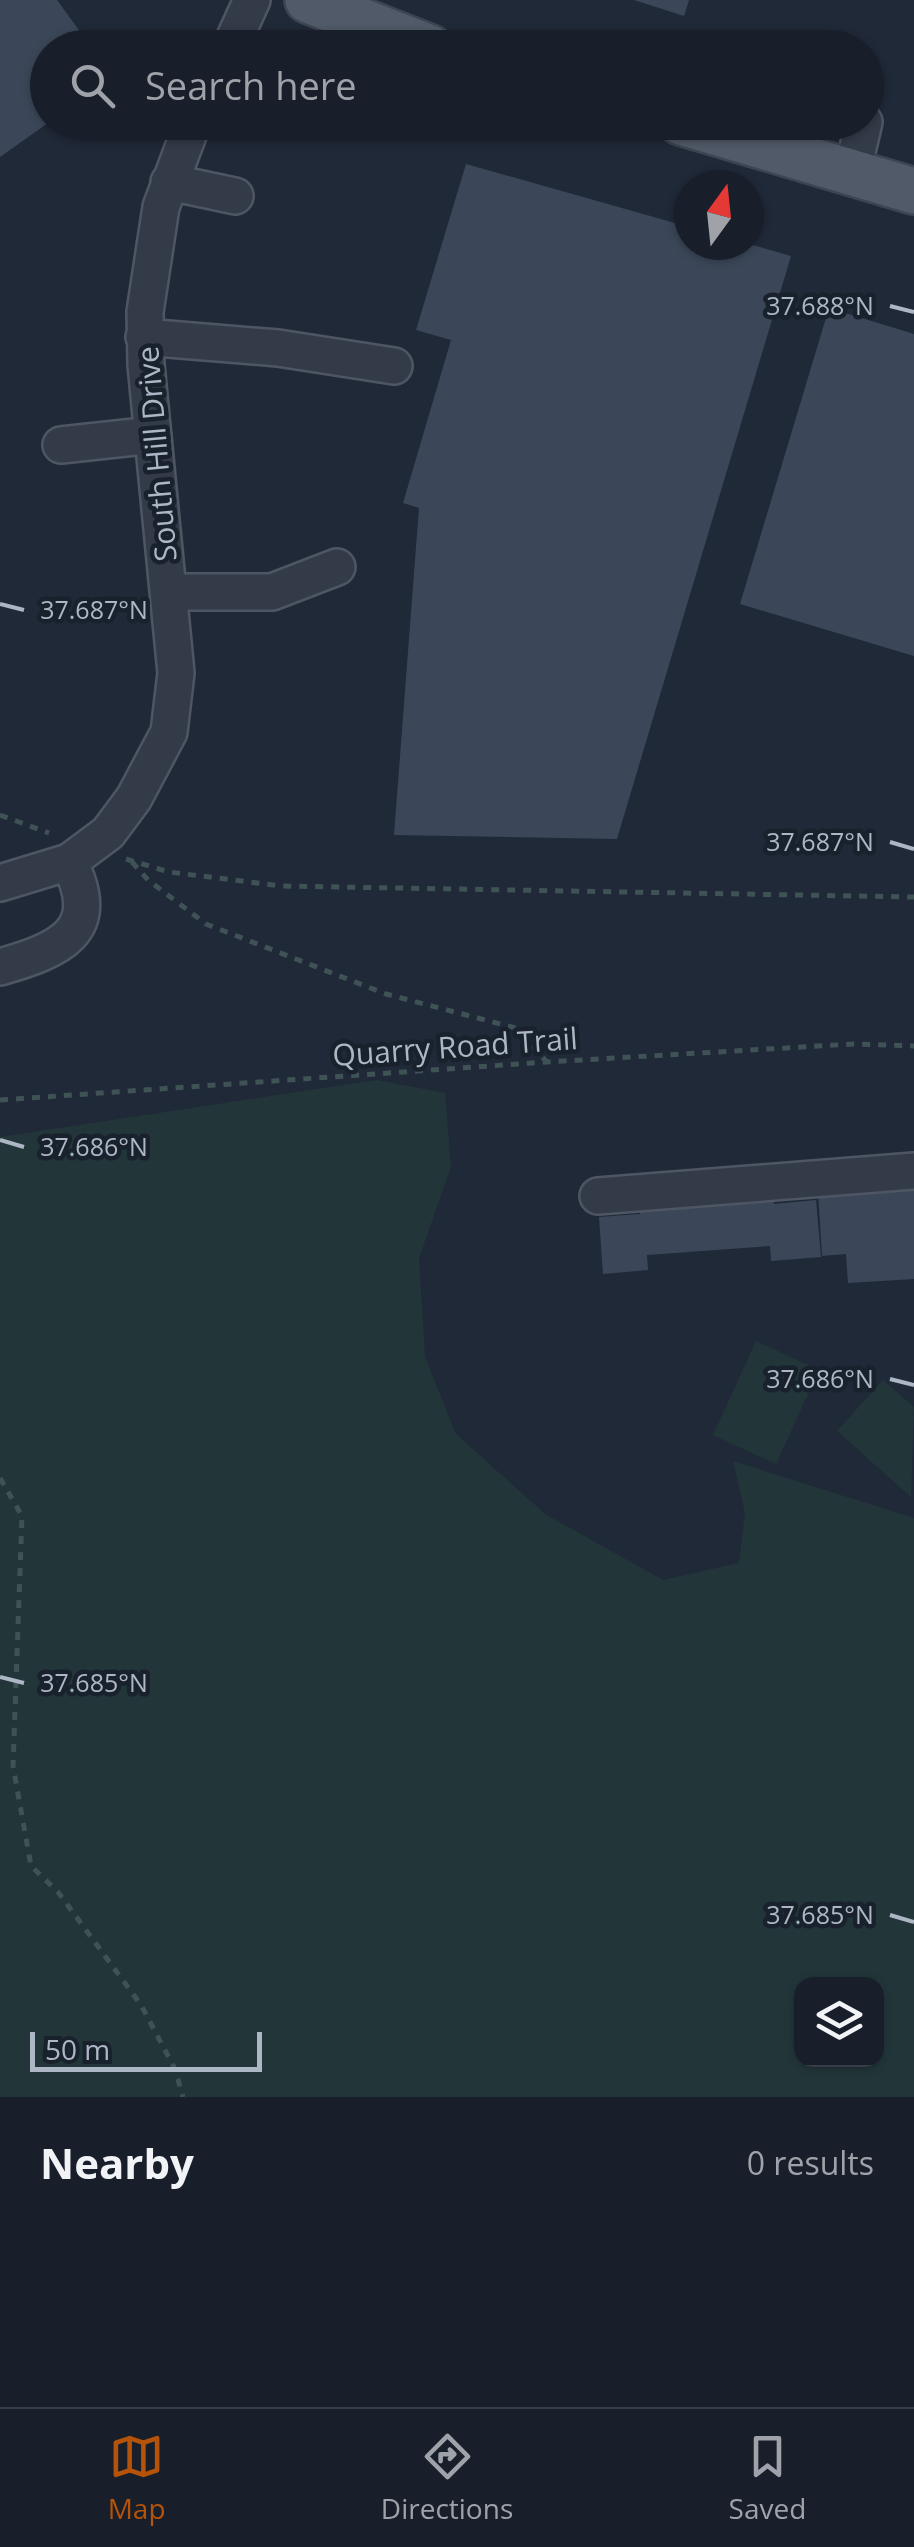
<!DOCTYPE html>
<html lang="en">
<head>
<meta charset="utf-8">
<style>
	:root { --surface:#181f2a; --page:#212732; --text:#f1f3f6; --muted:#9fa2a8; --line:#363d47; --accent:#b45309 }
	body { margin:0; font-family:"Open Sans",sans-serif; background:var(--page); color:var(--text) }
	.controls { position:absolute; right:30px; bottom:30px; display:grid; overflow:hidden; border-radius:20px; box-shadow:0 2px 8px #0004 }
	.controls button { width:90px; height:90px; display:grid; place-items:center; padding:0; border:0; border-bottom:2px solid var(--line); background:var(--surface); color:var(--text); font:50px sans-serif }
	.compass { position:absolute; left:674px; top:170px; width:90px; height:90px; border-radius:50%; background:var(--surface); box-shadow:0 2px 8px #0004; rotate:15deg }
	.scale { position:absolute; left:30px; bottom:25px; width:232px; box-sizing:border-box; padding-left:10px; border:5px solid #adb6c5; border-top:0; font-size:28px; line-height:35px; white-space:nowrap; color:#adb6c5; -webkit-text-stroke:8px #19212d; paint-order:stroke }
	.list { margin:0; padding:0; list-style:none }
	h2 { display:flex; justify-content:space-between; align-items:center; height:130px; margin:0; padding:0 40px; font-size:42px }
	h2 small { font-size:32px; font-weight:400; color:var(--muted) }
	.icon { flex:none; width:55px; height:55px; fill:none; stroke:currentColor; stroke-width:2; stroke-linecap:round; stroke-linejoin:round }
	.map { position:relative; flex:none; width:914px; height:2097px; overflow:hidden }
	.search { position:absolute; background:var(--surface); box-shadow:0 2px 8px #0004; left:30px; right:30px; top:30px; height:110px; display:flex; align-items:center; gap:25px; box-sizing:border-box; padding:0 35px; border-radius:55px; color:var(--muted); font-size:38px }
	.sheet { height:310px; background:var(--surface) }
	nav { display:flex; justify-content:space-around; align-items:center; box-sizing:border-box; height:140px; border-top:2px solid var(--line); background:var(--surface); font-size:28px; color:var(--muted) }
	nav a { display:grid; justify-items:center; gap:5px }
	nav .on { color:var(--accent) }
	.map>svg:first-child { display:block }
	.green { fill:#223639; fill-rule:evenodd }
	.building { fill:#3b4758 }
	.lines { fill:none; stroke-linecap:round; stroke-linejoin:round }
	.minor-casing { stroke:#4e5663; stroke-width:40 }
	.major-casing { stroke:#3d4552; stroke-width:50 }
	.path { stroke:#3f5356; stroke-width:5; stroke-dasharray:8 8; stroke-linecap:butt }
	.minor { stroke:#333b48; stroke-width:35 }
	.major { stroke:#515a68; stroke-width:45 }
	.ticks { fill:none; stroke:#adb6c5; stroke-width:4 }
	.labels { text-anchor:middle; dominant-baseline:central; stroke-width:9; stroke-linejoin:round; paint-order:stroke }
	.street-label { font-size:30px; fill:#adb6c5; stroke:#19212d }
	.ticks-label { font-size:25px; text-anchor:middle; fill:#adb6c5; stroke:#19212d; stroke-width:9; stroke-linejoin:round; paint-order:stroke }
</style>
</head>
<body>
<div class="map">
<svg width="914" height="2097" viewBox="0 0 914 2097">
	<rect width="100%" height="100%" fill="#202938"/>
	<path class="green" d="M377,1080L445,1093L451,1167L419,1258L425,1357L456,1434L545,1514L663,1580L739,1563L745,1513L733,1461L914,1518V2097H0V1137ZM876,1984V2060H802V1984Z
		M756,1341L819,1370L776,1464L713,1435Z
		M883,1380L914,1407L911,1497L837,1431Z"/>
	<path class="building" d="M0,0H57L92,48H48V123L0,157Z
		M634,0H689L684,16Z
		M466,164L689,227V245L749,244L791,256L617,839L394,835L419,508L403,503L451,340L416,330Z
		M829,308L914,334V656L740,604Z
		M914,1173V1279L848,1283L846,1254L822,1256L818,1190Z
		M773,1189L774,1204L816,1200L821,1257L771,1261L770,1246L647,1255L648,1270L603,1274L599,1217L640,1214L639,1199Z"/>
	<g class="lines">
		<g class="minor-casing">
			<path id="minor" d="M230,48L252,0
				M852,173L864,122
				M169,182L235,196
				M144,337L278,348L394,366
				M61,445L153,435
				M169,592H272L337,567
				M0,883L69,862L108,833L134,798L169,732L176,673L146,365L145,312L161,207L193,122
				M0,967C59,950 105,932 69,862
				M598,1196L914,1171"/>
		</g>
		<g class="major-casing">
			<path id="major" d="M308,0L430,48
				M681,122L914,191"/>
		</g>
		<path class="path" d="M0,815L49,833
			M126,859L169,872L281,886L914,897
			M132,862L148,880L206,924L386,994L516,1028L546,1061
			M0,1100L547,1062L853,1044L914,1046
			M0,1478L22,1516L13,1766L31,1866L58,1892L141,2005L175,2069L183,2097"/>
		<use href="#minor" class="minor"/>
		<use href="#major" class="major"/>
	</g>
	<path class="ticks" d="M890,306L914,312M0,604L24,610M890,842L914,849M0,1140L24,1147M890,1379L914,1385M0,1677L24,1683M890,1915L914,1922"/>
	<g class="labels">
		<g class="street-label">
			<text transform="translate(156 454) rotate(-95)">South Hill Drive</text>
			<text transform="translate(455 1046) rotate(-4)">Quarry Road Trail</text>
		</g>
	</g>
	<g class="ticks-label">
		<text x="820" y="315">37.688°N</text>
		<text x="94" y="619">37.687°N</text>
		<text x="820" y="851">37.687°N</text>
		<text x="94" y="1156">37.686°N</text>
		<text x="820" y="1388">37.686°N</text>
		<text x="94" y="1692">37.685°N</text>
		<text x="820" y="1924">37.685°N</text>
	</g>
</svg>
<div class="controls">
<button><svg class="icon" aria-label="layers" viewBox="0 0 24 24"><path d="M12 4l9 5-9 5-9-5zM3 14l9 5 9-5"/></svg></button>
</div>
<svg class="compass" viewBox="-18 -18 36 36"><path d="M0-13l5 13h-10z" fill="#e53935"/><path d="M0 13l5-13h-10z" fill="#9fa2a8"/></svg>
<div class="scale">50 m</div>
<div class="search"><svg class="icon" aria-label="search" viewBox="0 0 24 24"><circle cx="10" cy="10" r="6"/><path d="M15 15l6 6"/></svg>Search here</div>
</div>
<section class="sheet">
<h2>Nearby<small>0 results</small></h2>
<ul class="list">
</ul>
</section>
<nav>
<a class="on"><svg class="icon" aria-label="map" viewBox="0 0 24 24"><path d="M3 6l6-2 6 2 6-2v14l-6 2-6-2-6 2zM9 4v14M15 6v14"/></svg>Map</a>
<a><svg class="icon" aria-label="directions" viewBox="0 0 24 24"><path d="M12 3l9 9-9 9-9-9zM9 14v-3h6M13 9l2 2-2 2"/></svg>Directions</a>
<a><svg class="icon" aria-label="saved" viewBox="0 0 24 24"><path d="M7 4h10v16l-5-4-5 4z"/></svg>Saved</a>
</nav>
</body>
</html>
